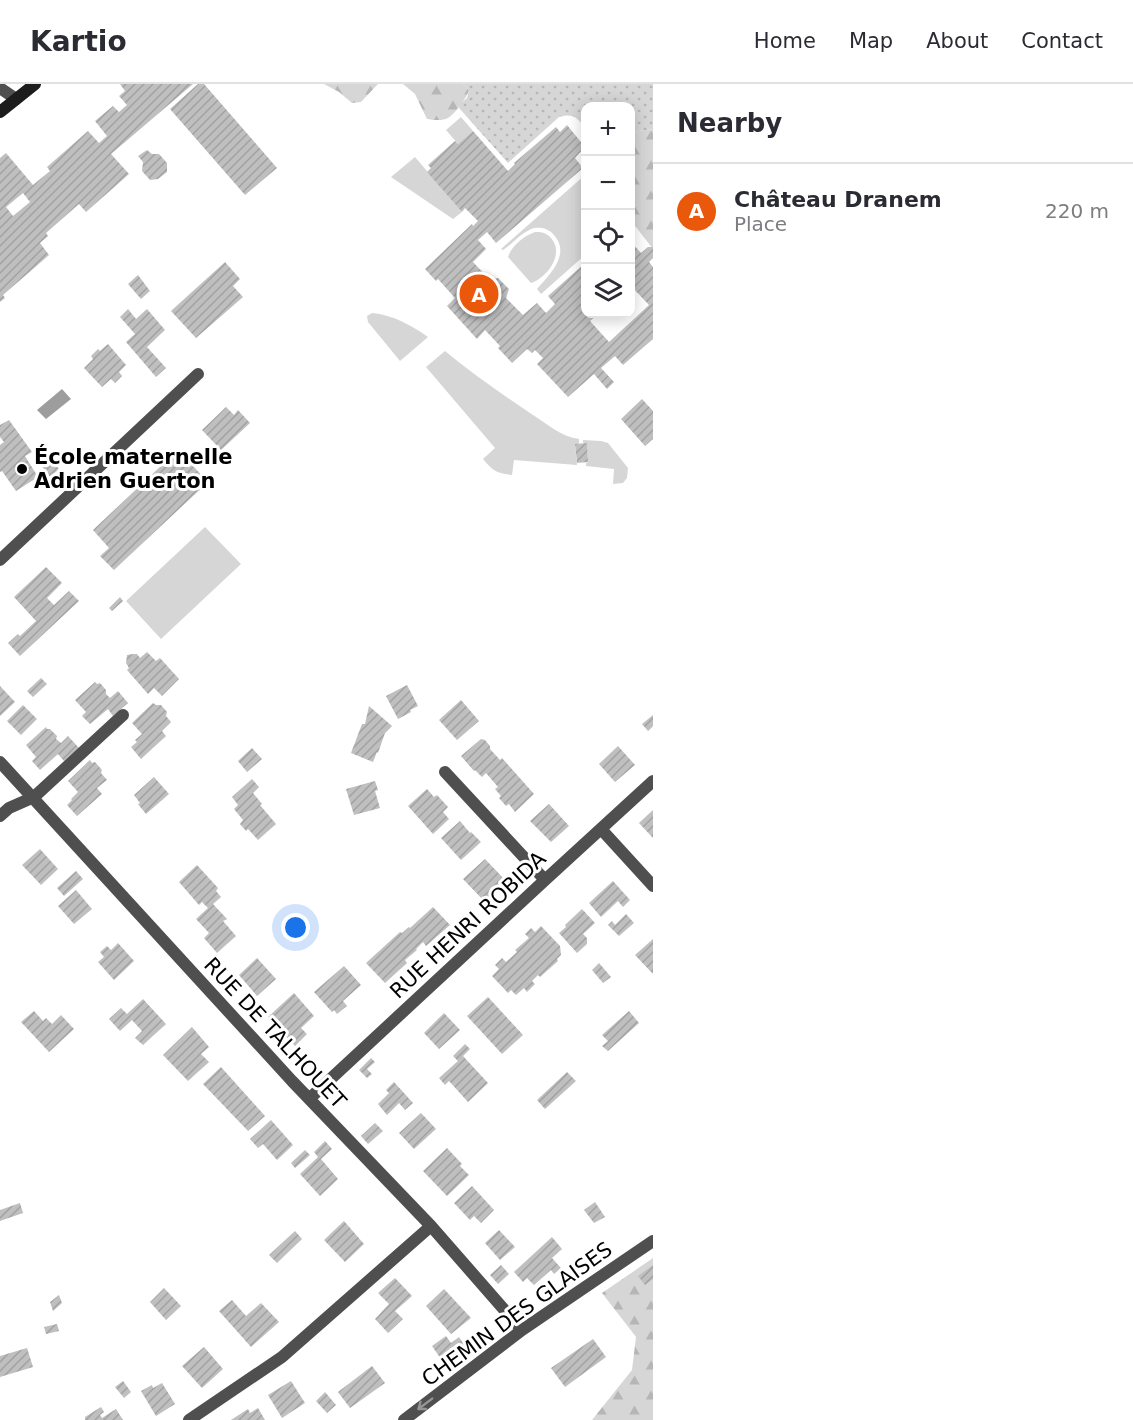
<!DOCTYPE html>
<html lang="en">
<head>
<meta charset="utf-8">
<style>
	:root { --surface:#fff; --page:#f7f7f7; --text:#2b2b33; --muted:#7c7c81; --line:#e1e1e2; --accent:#ea580c }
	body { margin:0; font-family:"DejaVu Sans",sans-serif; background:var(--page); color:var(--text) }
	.controls { position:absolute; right:18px; top:18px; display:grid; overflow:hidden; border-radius:12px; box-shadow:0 3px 15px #0003 }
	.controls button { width:54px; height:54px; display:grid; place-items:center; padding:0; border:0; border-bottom:2px solid var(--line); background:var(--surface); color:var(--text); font:30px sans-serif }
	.you { position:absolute; left:296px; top:844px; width:21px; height:21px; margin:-15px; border:4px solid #fff; border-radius:50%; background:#1a73e8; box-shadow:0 0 0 9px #1a73e833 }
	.badge { display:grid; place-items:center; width:39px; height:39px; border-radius:50%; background:var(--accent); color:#fff; font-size:20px; font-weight:700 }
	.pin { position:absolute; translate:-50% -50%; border:3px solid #fff; box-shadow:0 2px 6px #0006 }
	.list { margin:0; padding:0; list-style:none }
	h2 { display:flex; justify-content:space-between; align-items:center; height:78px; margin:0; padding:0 24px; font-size:26px }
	h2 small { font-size:20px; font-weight:400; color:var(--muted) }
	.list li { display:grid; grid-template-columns:39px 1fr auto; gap:18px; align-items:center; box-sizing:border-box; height:96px; padding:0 24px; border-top:2px solid var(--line) }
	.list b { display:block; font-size:22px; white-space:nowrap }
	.list p { margin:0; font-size:20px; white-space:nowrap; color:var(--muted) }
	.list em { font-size:20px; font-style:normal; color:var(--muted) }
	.icon { flex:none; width:33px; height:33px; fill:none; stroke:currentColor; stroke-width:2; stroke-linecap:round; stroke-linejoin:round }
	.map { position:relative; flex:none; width:653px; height:1336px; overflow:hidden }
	header { display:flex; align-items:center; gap:36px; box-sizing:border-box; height:84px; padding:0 30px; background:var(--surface); border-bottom:2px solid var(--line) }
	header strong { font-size:28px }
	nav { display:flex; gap:33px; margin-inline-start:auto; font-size:21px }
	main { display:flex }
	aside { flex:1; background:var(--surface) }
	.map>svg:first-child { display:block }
	.grass { fill:#d6d6d6 }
	.forest { fill:url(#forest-firs) }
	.park { fill:url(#park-dots) }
	.water { fill:#9d9d9d }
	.building { fill:url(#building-hatch); fill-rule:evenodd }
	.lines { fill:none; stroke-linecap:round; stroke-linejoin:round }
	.street { stroke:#4f4f4f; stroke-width:12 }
	.secondary { stroke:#1c1c1c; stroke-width:12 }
	.oneway { stroke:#959595 }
	.poi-dot { fill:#000; stroke:#fff; stroke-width:2 }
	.labels { text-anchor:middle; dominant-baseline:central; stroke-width:6; stroke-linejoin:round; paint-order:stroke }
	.poi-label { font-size:21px; font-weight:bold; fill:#000; stroke:#fff; text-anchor:start }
	.street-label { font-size:21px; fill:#000; stroke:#fff }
</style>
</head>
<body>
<header>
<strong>Kartio</strong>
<nav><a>Home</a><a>Map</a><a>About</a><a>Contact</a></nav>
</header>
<main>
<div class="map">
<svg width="653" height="1336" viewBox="0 0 653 1336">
	<defs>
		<pattern id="forest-firs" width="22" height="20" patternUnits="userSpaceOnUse" patternTransform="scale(1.5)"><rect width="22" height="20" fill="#d6d6d6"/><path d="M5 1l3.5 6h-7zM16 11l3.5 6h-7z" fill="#b6b6b6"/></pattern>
		<pattern id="park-dots" width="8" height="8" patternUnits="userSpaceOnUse" patternTransform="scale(1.5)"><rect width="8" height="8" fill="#d6d6d6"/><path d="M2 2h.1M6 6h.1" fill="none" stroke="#b6b6b6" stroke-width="1.8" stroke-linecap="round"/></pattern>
		<pattern id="building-hatch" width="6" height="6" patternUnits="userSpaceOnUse" patternTransform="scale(1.5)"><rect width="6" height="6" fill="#bfbfbf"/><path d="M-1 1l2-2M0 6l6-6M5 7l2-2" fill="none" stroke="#a2a2a2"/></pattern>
	</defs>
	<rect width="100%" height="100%" fill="#fff"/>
	<path class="grass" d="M461,33L473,47L458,60L446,46Z
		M415,73L462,128L453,135L391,93Z
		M585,91L584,108L586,111L585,171L541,210L537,205C551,189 573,168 551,148C546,144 541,143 534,144C521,148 513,160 503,166L501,165Z
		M535,148C541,148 544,148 549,152C566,167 549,193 531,199L508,173C512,161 524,152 535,148Z
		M372,229C393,231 411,241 428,253L400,277L368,238L367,232Z
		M445,267C473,290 503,311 533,331C547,340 562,353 579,355V360H575L577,381L514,376L512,391C496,389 493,387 483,375L495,364L426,283Z
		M583,356L601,357L608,359L628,384L627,394L623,399L613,400L614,385L586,382V379L588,378L587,359H583Z
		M205,443L241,480L161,555L126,517Z"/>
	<path class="forest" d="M324,0H378L361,18L352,19L339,8Z
		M403,0H463L469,6C468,12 454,31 448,34C443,37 433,36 427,35L415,10Z
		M653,45V165L636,143L631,139V52L638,47Z
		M653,1174V1336H592L632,1286L636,1253L602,1209Z"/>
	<path class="park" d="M463,0H653V45L638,47L631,52L630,22H586L585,44C577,33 573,29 559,33L508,79L459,24V21L467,14L469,6Z"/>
	<path class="water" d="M62,305L71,315L46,335L37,326Z"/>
	<path class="building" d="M120,0H193L111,70L129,90L86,128L79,120L46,149L48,152L40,159L49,171L3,211L5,214L0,218V74L6,69L33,101L50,87L47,83L88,47L99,59L107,52L95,37L113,22L119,28L127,21L119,12L125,7ZM23,109L30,118L13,132L6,123Z
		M198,0H204L277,84L245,111L170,25Z
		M567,41L585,63L575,74L583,84L496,159L487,148L478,156L486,165L473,178L489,195L498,194L509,205L506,214L523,231L537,219L546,229L555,220L548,212L585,179V230H598L590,237L609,258L649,221L630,201V157L641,169L648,163H653V174L649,178L653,183V255L623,281L615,272L601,284L614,298L607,305L594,290L568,313L537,280L543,274L535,266L532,269L527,265L512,279L498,264L500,262L485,246L477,255L447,222L455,214L438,195L436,197L425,185L472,140L473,142L478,137L465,124L462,128L427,88L431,84L428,81L455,57L458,60L473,47L508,87L515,80L514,79L556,43L560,48Z
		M147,66L152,70H159L167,79V88L158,95L150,96L142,87L143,78L138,72Z
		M225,178L240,195L233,202L243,213L196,254L171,227Z
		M138,191L150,207L141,215L128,200Z
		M128,225L136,235L147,225L165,246L147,263L166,284L156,293L126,258L135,250L120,233Z
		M108,260L126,281L119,288L122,292L115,299L111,295L102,303L84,284L93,275L91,272L98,265L100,267Z
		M642,315L653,327V355L645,362L621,335Z
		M226,323L234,331L238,326L250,339L221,366L202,346Z
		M9,336L32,368L25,372L38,393L16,407L2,387L0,388V361L4,358L0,353V341Z
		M587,359L588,378L577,379L575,360Z
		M178,366L208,398L114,486L100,472L109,464L93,446Z
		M47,370L59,385L50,393L38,377Z
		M46,483L62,499L47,514L54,521L69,507L79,517L20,572L8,559L18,550L20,552L36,537L14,513Z
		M120,513L123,517L112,527L109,524Z
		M147,568L156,577L160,574L179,595L162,612L154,604L148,610L127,586L129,584L126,579L127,571L133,570H137L140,574Z
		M41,594L47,600L33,613L27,607Z
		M95,598L97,600L100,599L106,606V610L110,614L118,607L128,619L113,632L108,625L90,640L82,632L86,628L75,616Z
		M407,601L418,622L410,626L411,628L398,635L386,612Z
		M0,602L15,618L0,632Z
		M461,616L479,637L457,656L439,636Z
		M153,619L156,621H161L167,628L166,632L171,638L162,647L166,652L141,675L131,663L137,658L135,656L142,650L132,639Z
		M23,621L37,635L21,651L7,637Z
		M369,622L392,642L385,649L378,669L377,668L373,678L351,669L362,640H365Z
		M653,631V642L648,647L642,640Z
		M46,643L47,645H50L57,652L56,655L61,659L68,652L79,664L64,677L58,670L40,686L32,677L36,673L26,661Z
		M481,655L485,656L490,662V665L500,676L502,674L534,710L515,728L509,720L506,722L499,714L501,712L495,705L498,703L486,689L482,693L475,686L474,687L461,672Z
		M618,662L635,681L615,698L599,680Z
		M252,664L262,675L247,688L238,677Z
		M90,676L92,679L95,678L102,686L101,689L107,696L97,704L102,710L77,732L67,721L72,716L71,715L78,708L68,697Z
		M154,693L169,710L146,730L138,720L140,719L134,711Z
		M252,695L259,703L253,709L262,720L260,721L276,740L258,756L248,745L246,747L240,740L243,736L234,725L238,721L232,713Z
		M375,697L378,706L375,707L380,724L354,731L346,705Z
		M427,705L434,713L437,711L448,723L443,728L449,735L433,750L408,722Z
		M549,720L569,742L551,758L530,737Z
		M653,726V754L639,739Z
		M460,737L470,749L471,748L481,758L461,776L441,754Z
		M40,765L58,785L41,801L22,781Z
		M485,775L507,798L485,818L463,795Z
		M197,781L218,804L216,807L221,813L213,820L227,835L223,837L236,852L217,869L204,854L209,849L196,835L208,824L202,818L199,821L179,798Z
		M76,787L83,795L64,812L57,804Z
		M613,797L630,816L623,823L618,817L601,833L589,819Z
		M76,806L92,825L74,840L58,822Z
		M433,823L450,841L426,862L423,858L416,865L417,866L405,876L407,879L385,899L366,879L400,848L402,849L409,843L410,844Z
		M582,825L595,839L583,850L587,854V860L577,869L559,849L566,843L565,841Z
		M626,830L634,839L619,852L608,841L612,837L615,841Z
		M541,842L560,862L561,871L557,875L558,877L540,893L538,891L532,897L535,900L527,908L524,904L516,911L511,906L508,909L492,892L499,885L495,881L502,874L506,878L517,868L515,866L529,854L525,850L531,844L535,848Z
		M653,855V890L635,871Z
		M118,859L134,877L114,896L98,878L104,873L100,868L107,862L111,866Z
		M257,874L276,895L257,912L239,891Z
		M599,879L611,893L603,899L592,886Z
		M344,882L361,901L343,917L347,922L337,930L334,926L332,928L314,908Z
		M294,909L314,932L301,944L307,950L295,962L268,933Z
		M488,913L523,951L502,970L467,932Z
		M143,915L166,940L143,961L135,954L142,947L132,936L120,947L109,935L121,924L127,930Z
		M34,927L43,937L46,934L52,940L61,931L74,945L49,968L21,938Z
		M629,927L639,939L608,967L602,962L608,957L602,951Z
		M444,929L460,946L439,965L424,949Z
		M192,943L209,963L201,970L209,978L188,997L163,971Z
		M465,960L470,965L463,972L488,999L468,1018L449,997L445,1001L439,994L458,977L453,972Z
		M371,974L375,978L367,985L372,990L367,994L359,986Z
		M221,983L265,1032L248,1047L203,1000Z
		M567,988L576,997L545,1025L537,1016Z
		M394,998L413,1019L405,1026L399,1019L387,1031L378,1020L389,1009L386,1006Z
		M421,1029L436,1045L414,1065L399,1049Z
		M271,1036L293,1061L277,1076L263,1060L258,1064L250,1055Z
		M375,1039L383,1047L368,1060L361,1052Z
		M325,1057L332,1065L321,1075L338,1095L320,1112L300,1090L318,1073L314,1068Z
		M447,1064L462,1080L460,1082L469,1091L447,1112L423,1087Z
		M305,1066L310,1071L295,1084L291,1079Z
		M472,1102L494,1126L481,1139L474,1132L470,1136L454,1119Z
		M595,1118L605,1133L594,1139L584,1126Z
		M20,1119L23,1129L0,1137V1126Z
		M344,1137L364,1160L345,1178L324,1156Z
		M499,1146L515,1163L500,1176L485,1159Z
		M295,1147L302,1155L277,1179L269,1171Z
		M552,1153L562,1165L552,1174L561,1184L554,1190L551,1186L534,1201L527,1194L523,1198L514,1188Z
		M501,1181L509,1190L498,1200L490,1191Z
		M653,1181V1195L645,1201L638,1192Z
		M395,1194L412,1212L395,1227L403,1235L388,1249L375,1235L389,1220L378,1209Z
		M164,1204L181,1222L166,1236L150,1218Z
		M444,1205L471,1234L451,1250L426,1222Z
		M59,1211L62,1219L53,1227L50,1218Z
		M232,1216L246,1232L261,1219L279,1238L251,1263L219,1227Z
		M57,1240L59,1247L46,1250L44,1243Z
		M477,1249L483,1260L453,1281L446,1272L441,1275L432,1262L446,1252L451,1259L459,1253L463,1259Z
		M593,1255L606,1273L565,1303L551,1284Z
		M204,1263L223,1285L202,1304L182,1282Z
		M27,1264L33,1283L0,1293V1272Z
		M372,1282L385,1299L350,1324L338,1308Z
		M123,1297L131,1308L124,1314L115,1303Z
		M291,1297L305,1319L282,1334L268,1311Z
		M162,1299L175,1320L156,1332L141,1307L152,1301L153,1304Z
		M325,1308L336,1321L327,1329L316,1317Z
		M101,1323L104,1328L100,1331L102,1334L116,1325L123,1336H85V1333Z
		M258,1324L265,1336H231L248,1325L250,1329Z"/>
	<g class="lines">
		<path class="street" d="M0,4L16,15
			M0,476L198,290
			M0,678L292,997L431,1142L522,1246
			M445,688L545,796
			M0,732L9,724L34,713L123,631
			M601,745L653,802
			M309,1015L545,796L653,697
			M189,1336L282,1273L431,1142
			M404,1336L522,1246L653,1157"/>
		<path class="secondary" d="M0,28L35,0"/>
	</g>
	<defs><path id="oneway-shaft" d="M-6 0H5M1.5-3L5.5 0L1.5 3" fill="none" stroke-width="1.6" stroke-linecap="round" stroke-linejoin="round" transform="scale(1.5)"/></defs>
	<use class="oneway" href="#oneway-shaft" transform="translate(425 1320) rotate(143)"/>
	<circle class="poi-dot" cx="22" cy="385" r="6"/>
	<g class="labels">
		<g class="poi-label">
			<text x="34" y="373">École maternelle<tspan x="34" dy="24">Adrien Guerton</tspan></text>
		</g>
		<g class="street-label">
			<text transform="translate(468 841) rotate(-43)">RUE HENRI ROBIDA</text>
			<text transform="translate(275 949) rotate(47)">RUE DE TALHOUET</text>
			<text transform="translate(517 1230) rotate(-36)">CHEMIN DES GLAISES</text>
		</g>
	</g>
</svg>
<div class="controls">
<button>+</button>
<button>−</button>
<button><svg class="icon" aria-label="locate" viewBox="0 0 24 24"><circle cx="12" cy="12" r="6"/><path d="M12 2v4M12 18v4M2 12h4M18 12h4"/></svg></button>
<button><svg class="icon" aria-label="layers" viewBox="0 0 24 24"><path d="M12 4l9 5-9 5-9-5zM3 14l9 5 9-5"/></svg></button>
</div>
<div class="you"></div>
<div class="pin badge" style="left:479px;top:210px">A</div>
</div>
<aside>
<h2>Nearby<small></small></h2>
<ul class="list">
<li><span class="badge">A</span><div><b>Château Dranem</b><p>Place</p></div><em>220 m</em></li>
</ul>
</aside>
</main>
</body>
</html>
